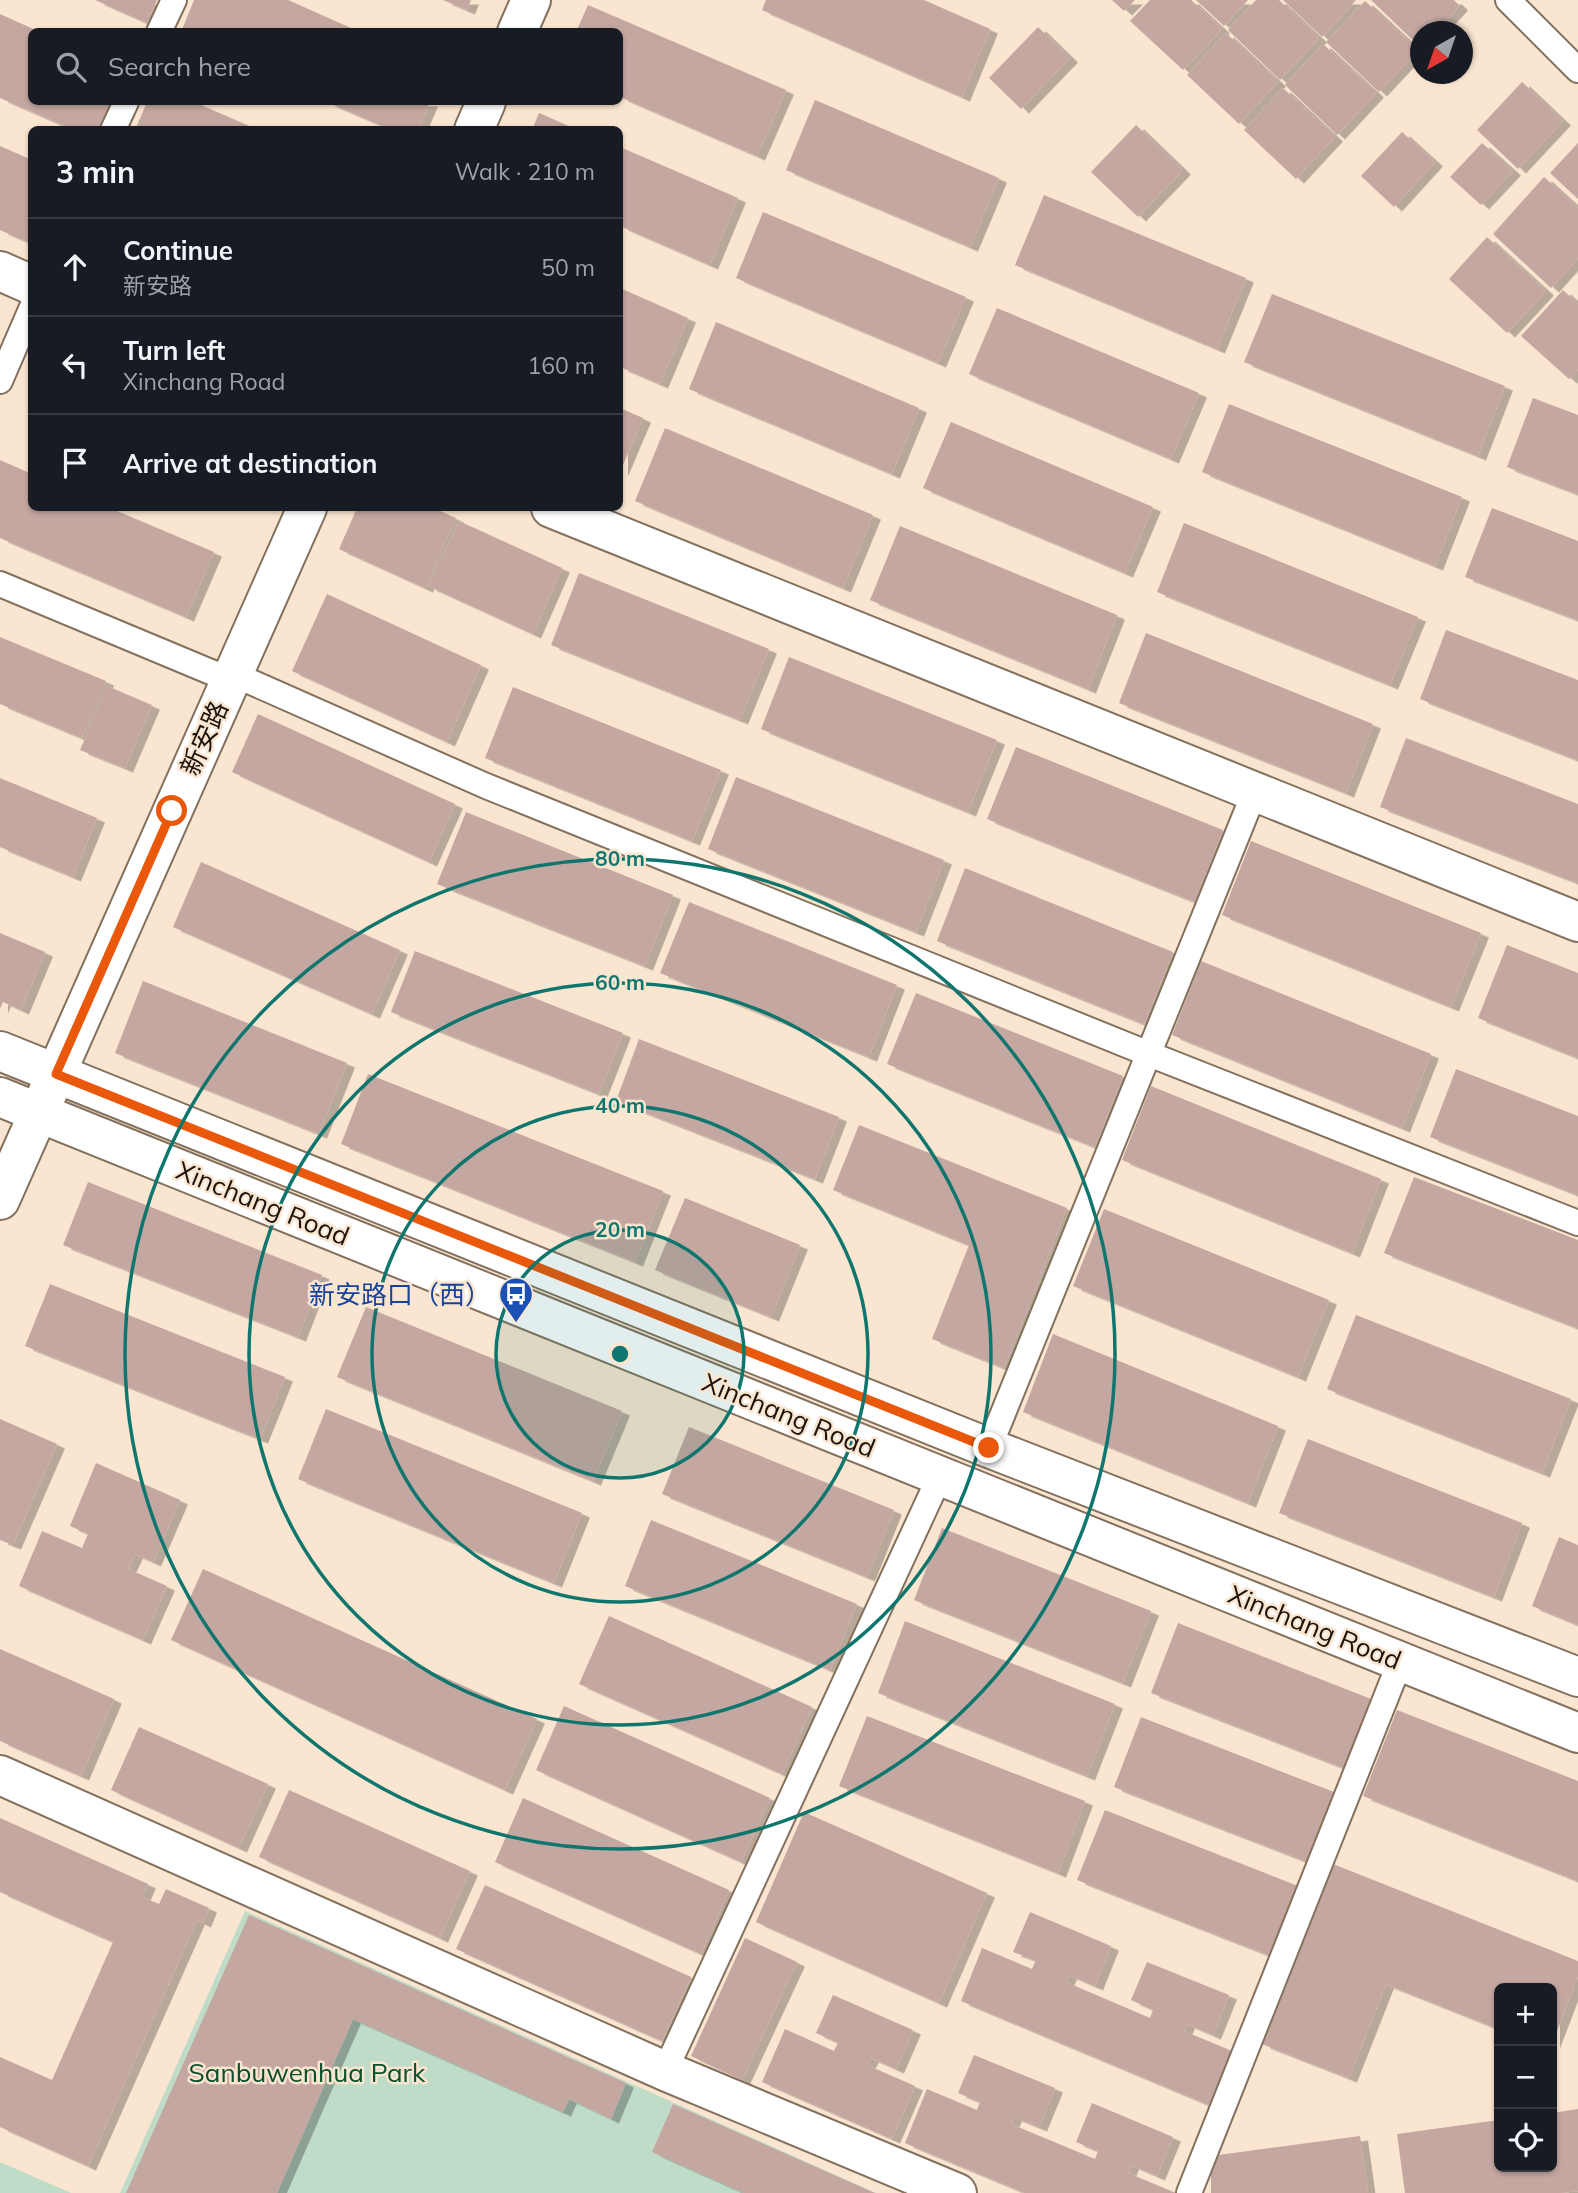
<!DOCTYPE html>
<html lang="en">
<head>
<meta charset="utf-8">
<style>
	:root { --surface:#171b24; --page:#20242c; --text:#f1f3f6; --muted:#9ea1a6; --line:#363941 }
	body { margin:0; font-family:Mulish,"Noto Sans SC",sans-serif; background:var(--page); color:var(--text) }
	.controls { position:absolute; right:21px; bottom:21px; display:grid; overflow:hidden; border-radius:10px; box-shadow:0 2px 5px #0004 }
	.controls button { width:63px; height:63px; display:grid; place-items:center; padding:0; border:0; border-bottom:2px solid var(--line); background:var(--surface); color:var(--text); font:35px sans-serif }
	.compass { position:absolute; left:1410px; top:21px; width:63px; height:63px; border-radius:50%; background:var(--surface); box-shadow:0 2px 5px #0004; rotate:220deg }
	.stop { position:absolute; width:21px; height:21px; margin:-16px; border:5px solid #ea580c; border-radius:50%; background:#fff }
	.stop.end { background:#ea580c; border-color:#fff; box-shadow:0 2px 7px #0008 }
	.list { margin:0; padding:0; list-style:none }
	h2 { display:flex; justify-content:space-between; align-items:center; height:91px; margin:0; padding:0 28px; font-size:30px }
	h2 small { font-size:23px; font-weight:400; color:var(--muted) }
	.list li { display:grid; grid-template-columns:46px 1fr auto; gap:21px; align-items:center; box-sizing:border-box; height:98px; padding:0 28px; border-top:2px solid var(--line) }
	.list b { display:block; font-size:26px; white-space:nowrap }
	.list p { margin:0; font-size:23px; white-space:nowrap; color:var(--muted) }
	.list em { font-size:23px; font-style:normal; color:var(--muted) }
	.icon { flex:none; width:38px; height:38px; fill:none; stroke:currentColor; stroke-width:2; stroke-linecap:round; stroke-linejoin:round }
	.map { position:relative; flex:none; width:1578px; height:2193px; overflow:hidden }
	.search { position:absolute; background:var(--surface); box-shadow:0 2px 5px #0004; left:28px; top:28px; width:595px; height:77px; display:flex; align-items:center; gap:18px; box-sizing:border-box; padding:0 24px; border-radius:10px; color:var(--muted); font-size:26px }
	.panel { position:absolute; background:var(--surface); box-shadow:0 2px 5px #0004; left:28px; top:126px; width:595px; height:385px; border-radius:10px }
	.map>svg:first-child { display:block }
	.green { fill:#bfdcc8 }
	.building { fill:#c5a7a1; filter:url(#shadow) }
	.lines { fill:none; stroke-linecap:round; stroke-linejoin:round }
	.service-casing { stroke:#83715e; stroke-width:28 }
	.minor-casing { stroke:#83715e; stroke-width:42 }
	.tertiary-casing { stroke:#83715e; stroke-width:42 }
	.service { stroke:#fff; stroke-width:24 }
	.minor { stroke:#fff; stroke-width:38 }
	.tertiary { stroke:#fff; stroke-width:38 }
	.route { stroke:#ea580c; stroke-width:9 }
	.ring { fill:none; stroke:#0f766e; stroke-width:3.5 }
	.labels { text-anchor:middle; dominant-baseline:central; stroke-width:5; stroke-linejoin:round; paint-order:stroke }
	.street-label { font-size:26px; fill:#1b140d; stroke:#fae5d0 }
	.transit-label { font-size:26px; fill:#164399; stroke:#fae5d0; text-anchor:end }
	.park-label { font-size:26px; fill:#084f2b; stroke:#fae5d0 }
	.centre { fill:#0f766e; stroke:#fae5d0; stroke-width:3.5 }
	.ring-label { font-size:21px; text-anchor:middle; font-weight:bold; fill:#0f766e; stroke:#fae5d0; stroke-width:5; stroke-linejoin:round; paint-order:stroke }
</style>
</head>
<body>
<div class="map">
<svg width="1578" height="2193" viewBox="0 0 1578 2193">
	<defs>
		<filter id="shadow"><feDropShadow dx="8" dy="4.5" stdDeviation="0" flood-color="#0004"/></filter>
	</defs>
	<rect width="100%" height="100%" fill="#fae5d0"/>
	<path class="green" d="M245,1911L876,2193H120Z
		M0,2162L71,2193H0Z"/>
	<path class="building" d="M95,0H157L147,23Z
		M194,0H288L360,32H181Z
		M443,0H471L467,10Z
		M766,0H924L990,29L962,97L762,10Z
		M1112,0H1135L1124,11Z
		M1150,0H1191L1222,29L1183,70L1130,21Z
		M1196,0H1248L1224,26Z
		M1256,0H1279L1319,38L1280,80L1228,30Z
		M1283,0H1356L1322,37Z
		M1371,0H1454L1460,6L1436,32H1420V47Z
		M1365,1L1418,50L1379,92L1326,42Z
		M588,5L786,90L757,156L620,97V32H576Z
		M0,14L40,32H32V102H112L100,130H74L0,98Z
		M1038,27L1070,58L1021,109L989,78Z
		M1226,33L1278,82L1239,124L1187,75Z
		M1323,44L1376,93L1337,135L1285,85Z
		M1522,82L1563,121L1518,169L1477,130Z
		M1283,88L1335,137L1296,179L1244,130Z
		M815,100L999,178L970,247L786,170Z
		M147,102H194L259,130H135Z
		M327,102H430L418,130H392Z
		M539,113L578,130H532Z
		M1136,125L1183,170L1138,217L1091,172Z
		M1402,132L1435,162L1394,207L1361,176Z
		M1482,143L1513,171L1481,205L1450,177Z
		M1578,143V199L1550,173Z
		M0,146L32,160V244L0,230Z
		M620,147L738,198L710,265L620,226Z
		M1544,177L1578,208V258L1551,288L1493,234Z
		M1044,195L1246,278L1217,349L1015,265Z
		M763,212L966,297L938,363L736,278Z
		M1487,237L1546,291L1507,333L1449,279Z
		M620,288L688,318L660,384L620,367Z
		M1563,290L1578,304V370L1569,379L1521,336Z
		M1272,294L1505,386L1478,456L1244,362Z
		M997,308L1199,393L1171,459L969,374Z
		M716,322L919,408L892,474L689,389Z
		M1533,398L1578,415V494L1507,467Z
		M1229,404L1462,497L1435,566L1202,472Z
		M620,408L643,418L620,472Z
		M951,422L1153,507L1125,573L923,488Z
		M665,428L873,515L843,588L635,501Z
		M0,460L32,474V508H110L214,552L186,617L0,538Z
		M357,508H433L456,518L425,588L339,549Z
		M1492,508L1578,541V620L1465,577Z
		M459,521L562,568L533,634L428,586Z
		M1184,523L1418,617L1390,685L1157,592Z
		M900,526L1117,615L1088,689L870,600Z
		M579,573L769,649L740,720L551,645Z
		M327,594L481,665L447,742L292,671Z
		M1446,630L1578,680V760L1420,699Z
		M1146,633L1373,724L1346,793L1119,703Z
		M0,637L106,681L82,738L0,704Z
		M789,657L997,740L968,812L761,729Z
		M107,686L152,705L125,768L80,750Z
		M513,687L721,770L692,841L485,758Z
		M258,714L455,804L429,862L232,772Z
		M1406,738L1578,804V883L1380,807Z
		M1016,747L1223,830L1195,902L987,819Z
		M736,777L944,860L916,932L708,849Z
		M0,778L97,818L73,877L0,847Z
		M466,812L673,895L645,966L437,884Z
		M1251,841L1481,933L1451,1007L1222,915Z
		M201,862L400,950L372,1014L173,927Z
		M965,868L1173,952L1144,1024L937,941Z
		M689,902L897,985L869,1057L660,973Z
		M0,933L45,952L21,1010L3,1002L0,1009Z
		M1507,945L1578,973V1058L1478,1018Z
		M415,951L623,1033L599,1094L391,1012Z
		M1201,961L1431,1054L1402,1128L1172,1035Z
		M143,981L347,1063L319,1134L115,1053Z
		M916,993L1123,1076L1095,1147L887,1064Z
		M639,1039L839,1117L815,1179L616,1101Z
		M1456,1069L1578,1116V1195L1430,1137Z
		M368,1074L663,1191L635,1262L341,1144Z
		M1151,1086L1381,1179L1352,1253L1122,1160Z
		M859,1125L1067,1208L1004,1368L932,1339L969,1245L833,1190Z
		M1414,1177L1578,1240V1328L1384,1253Z
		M88,1182L322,1275L298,1337L63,1245Z
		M685,1198L800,1245L771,1317L655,1270Z
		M1104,1209L1329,1300L1298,1377L1073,1286Z
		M50,1284L285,1377L260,1439L25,1346Z
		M366,1307L622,1411L593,1481L337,1377Z
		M1356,1315L1571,1399L1542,1473L1327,1389Z
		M1053,1334L1278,1426L1248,1503L1023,1412Z
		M326,1409L582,1513L554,1583L298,1479Z
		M0,1419L57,1444L13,1545L0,1540Z
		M689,1427L894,1510L867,1577L662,1494Z
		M1308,1439L1522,1523L1494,1597L1279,1513Z
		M96,1463L180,1500L153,1562L135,1554L128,1569L167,1586L143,1640L19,1586L42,1531L82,1548L88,1534L70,1526Z
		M651,1520L857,1604L830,1670L625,1586Z
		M942,1528L1151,1611L1123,1683L914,1600Z
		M1559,1537L1578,1545V1625L1532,1606Z
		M203,1569L537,1719L505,1790L171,1640Z
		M609,1616L812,1707L782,1774L579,1684Z
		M905,1621L1115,1704L1087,1776L878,1693Z
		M1178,1623L1371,1699L1344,1768L1151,1693Z
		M0,1649L114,1699L81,1776L0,1741Z
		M564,1706L770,1798L741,1862L536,1770Z
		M1397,1710L1578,1781V1881L1363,1796Z
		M867,1716L1085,1801L1058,1873L839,1786Z
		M1141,1717L1334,1792L1308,1862L1114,1787Z
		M139,1727L268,1784L239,1848L111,1790Z
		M289,1790L470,1871L440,1938L259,1857Z
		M523,1798L729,1890L701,1954L495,1862Z
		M1105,1810L1298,1886L1271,1956L1077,1880Z
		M804,1812L987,1893L939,2003L756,1922Z
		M0,1818L148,1884L142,1897L159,1904L166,1889L209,1908L203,1923L197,1920L88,2166L0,2127V2057L52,2080L113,1942L0,1892Z
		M1333,1864L1578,1961V1976L1552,2044V1988H1499V2029L1386,1984L1349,2078L1262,2044Z
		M485,1885L691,1977L662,2041L456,1949Z
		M1030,1912L1111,1946L1095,1986L1069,1975L1066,1982L1150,2018L1153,2010L1131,2000L1147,1962L1229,1995L1213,2035L1187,2024L1184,2031L1232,2051L1209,2105L961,2001L982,1948L1032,1969L1036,1960L1013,1952Z
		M249,1915L626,2083L611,2119L569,2099L563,2112L353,2019L277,2193H126Z
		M745,1938L797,1962L742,2080L691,2056Z
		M833,1995L913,2030L896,2069L871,2058L867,2065L915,2086L892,2139L762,2082L785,2029L834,2051L838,2043L816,2033Z
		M974,2055L1055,2088L1039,2127L1014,2117L1011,2124L1095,2159L1098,2151L1076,2142L1092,2103L1173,2137L1157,2176L1131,2165L1128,2173L1176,2193H1025L905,2143L927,2089L977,2110L980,2102L958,2093Z
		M673,2104L875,2193H744L652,2152Z
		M1578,2109V2191L1560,2193H1405L1397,2134L1499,2120V2167H1552V2113Z
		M1360,2136L1368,2193H1211V2156Z"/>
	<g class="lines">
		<g class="service-casing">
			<path id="service" d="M1508,0L1578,70
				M159,32L174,0
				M113,130L126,102
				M0,381L32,307
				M0,584L230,680
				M233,674L486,786L1149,1054L1578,1223
				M989,1448L1255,791
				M665,2071L940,1476
				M1189,2193L1400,1662"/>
		</g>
		<g class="minor-casing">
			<path id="minor" d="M0,1775L665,2071L957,2193"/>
		</g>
		<g class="tertiary-casing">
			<path id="tertiary" d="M517,32L531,0
				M474,130L486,102
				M0,271L32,285
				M551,508L1578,922
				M0,1051L989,1448L1578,1677
				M0,1097L1578,1733
				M0,1200L307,508"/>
		</g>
		<use href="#service" class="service"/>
		<use href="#minor" class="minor"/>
		<use href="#tertiary" class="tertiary"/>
	</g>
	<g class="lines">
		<path class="route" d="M172,811L56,1074L989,1448"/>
	</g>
	<circle cx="620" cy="1354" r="124" fill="#0f766e" fill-opacity=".12"/>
	<g class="ring">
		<circle cx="620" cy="1354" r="124"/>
		<circle cx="620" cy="1354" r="248"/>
		<circle cx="620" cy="1354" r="371"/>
		<circle cx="620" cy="1354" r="495"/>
	</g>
	<defs>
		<g id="bus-pin" transform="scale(1.75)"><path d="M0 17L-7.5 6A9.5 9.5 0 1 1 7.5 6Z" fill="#1a4fb4" stroke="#fae5d0"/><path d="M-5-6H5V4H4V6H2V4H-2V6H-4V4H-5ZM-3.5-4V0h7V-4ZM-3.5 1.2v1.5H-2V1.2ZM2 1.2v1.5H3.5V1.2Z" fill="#fff"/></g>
	</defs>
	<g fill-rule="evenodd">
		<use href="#bus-pin" x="516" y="1294"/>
	</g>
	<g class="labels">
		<g class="street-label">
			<text transform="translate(204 738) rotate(-66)">新安路</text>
			<text transform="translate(263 1203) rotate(22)">Xinchang Road</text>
			<text transform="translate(789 1415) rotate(22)">Xinchang Road</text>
			<text transform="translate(1315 1627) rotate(22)">Xinchang Road</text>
		</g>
		<g class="transit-label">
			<text x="491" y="1294">新安路口（西）</text>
		</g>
		<g class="park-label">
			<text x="307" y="2072">Sanbuwenhua Park</text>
		</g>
	</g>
	<circle cx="620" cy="1354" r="10" class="centre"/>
	<g class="ring-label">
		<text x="620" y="866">80 m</text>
		<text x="620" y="990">60 m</text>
		<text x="620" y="1113">40 m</text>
		<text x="620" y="1237">20 m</text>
	</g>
</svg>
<div class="controls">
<button>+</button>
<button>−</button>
<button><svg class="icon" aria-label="locate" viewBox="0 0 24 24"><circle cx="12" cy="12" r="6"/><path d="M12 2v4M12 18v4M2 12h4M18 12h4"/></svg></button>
</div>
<svg class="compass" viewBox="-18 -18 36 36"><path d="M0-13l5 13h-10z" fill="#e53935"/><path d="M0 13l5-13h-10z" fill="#9ea1a6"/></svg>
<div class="stop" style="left:172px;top:811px"></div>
<div class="stop end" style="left:989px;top:1448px"></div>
<div class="search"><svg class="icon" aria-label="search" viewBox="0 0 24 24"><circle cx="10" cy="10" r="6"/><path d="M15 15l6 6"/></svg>Search here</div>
<section class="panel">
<h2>3 min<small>Walk · 210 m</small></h2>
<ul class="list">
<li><svg class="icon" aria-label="ahead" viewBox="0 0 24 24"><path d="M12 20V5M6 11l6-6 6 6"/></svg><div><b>Continue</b><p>新安路</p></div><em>50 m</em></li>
<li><svg class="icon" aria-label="left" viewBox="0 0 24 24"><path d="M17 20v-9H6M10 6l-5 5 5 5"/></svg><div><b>Turn left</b><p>Xinchang Road</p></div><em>160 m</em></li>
<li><svg class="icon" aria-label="arrive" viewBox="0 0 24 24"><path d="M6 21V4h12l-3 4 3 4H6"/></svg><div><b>Arrive at destination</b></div></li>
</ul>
</section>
</div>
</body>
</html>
